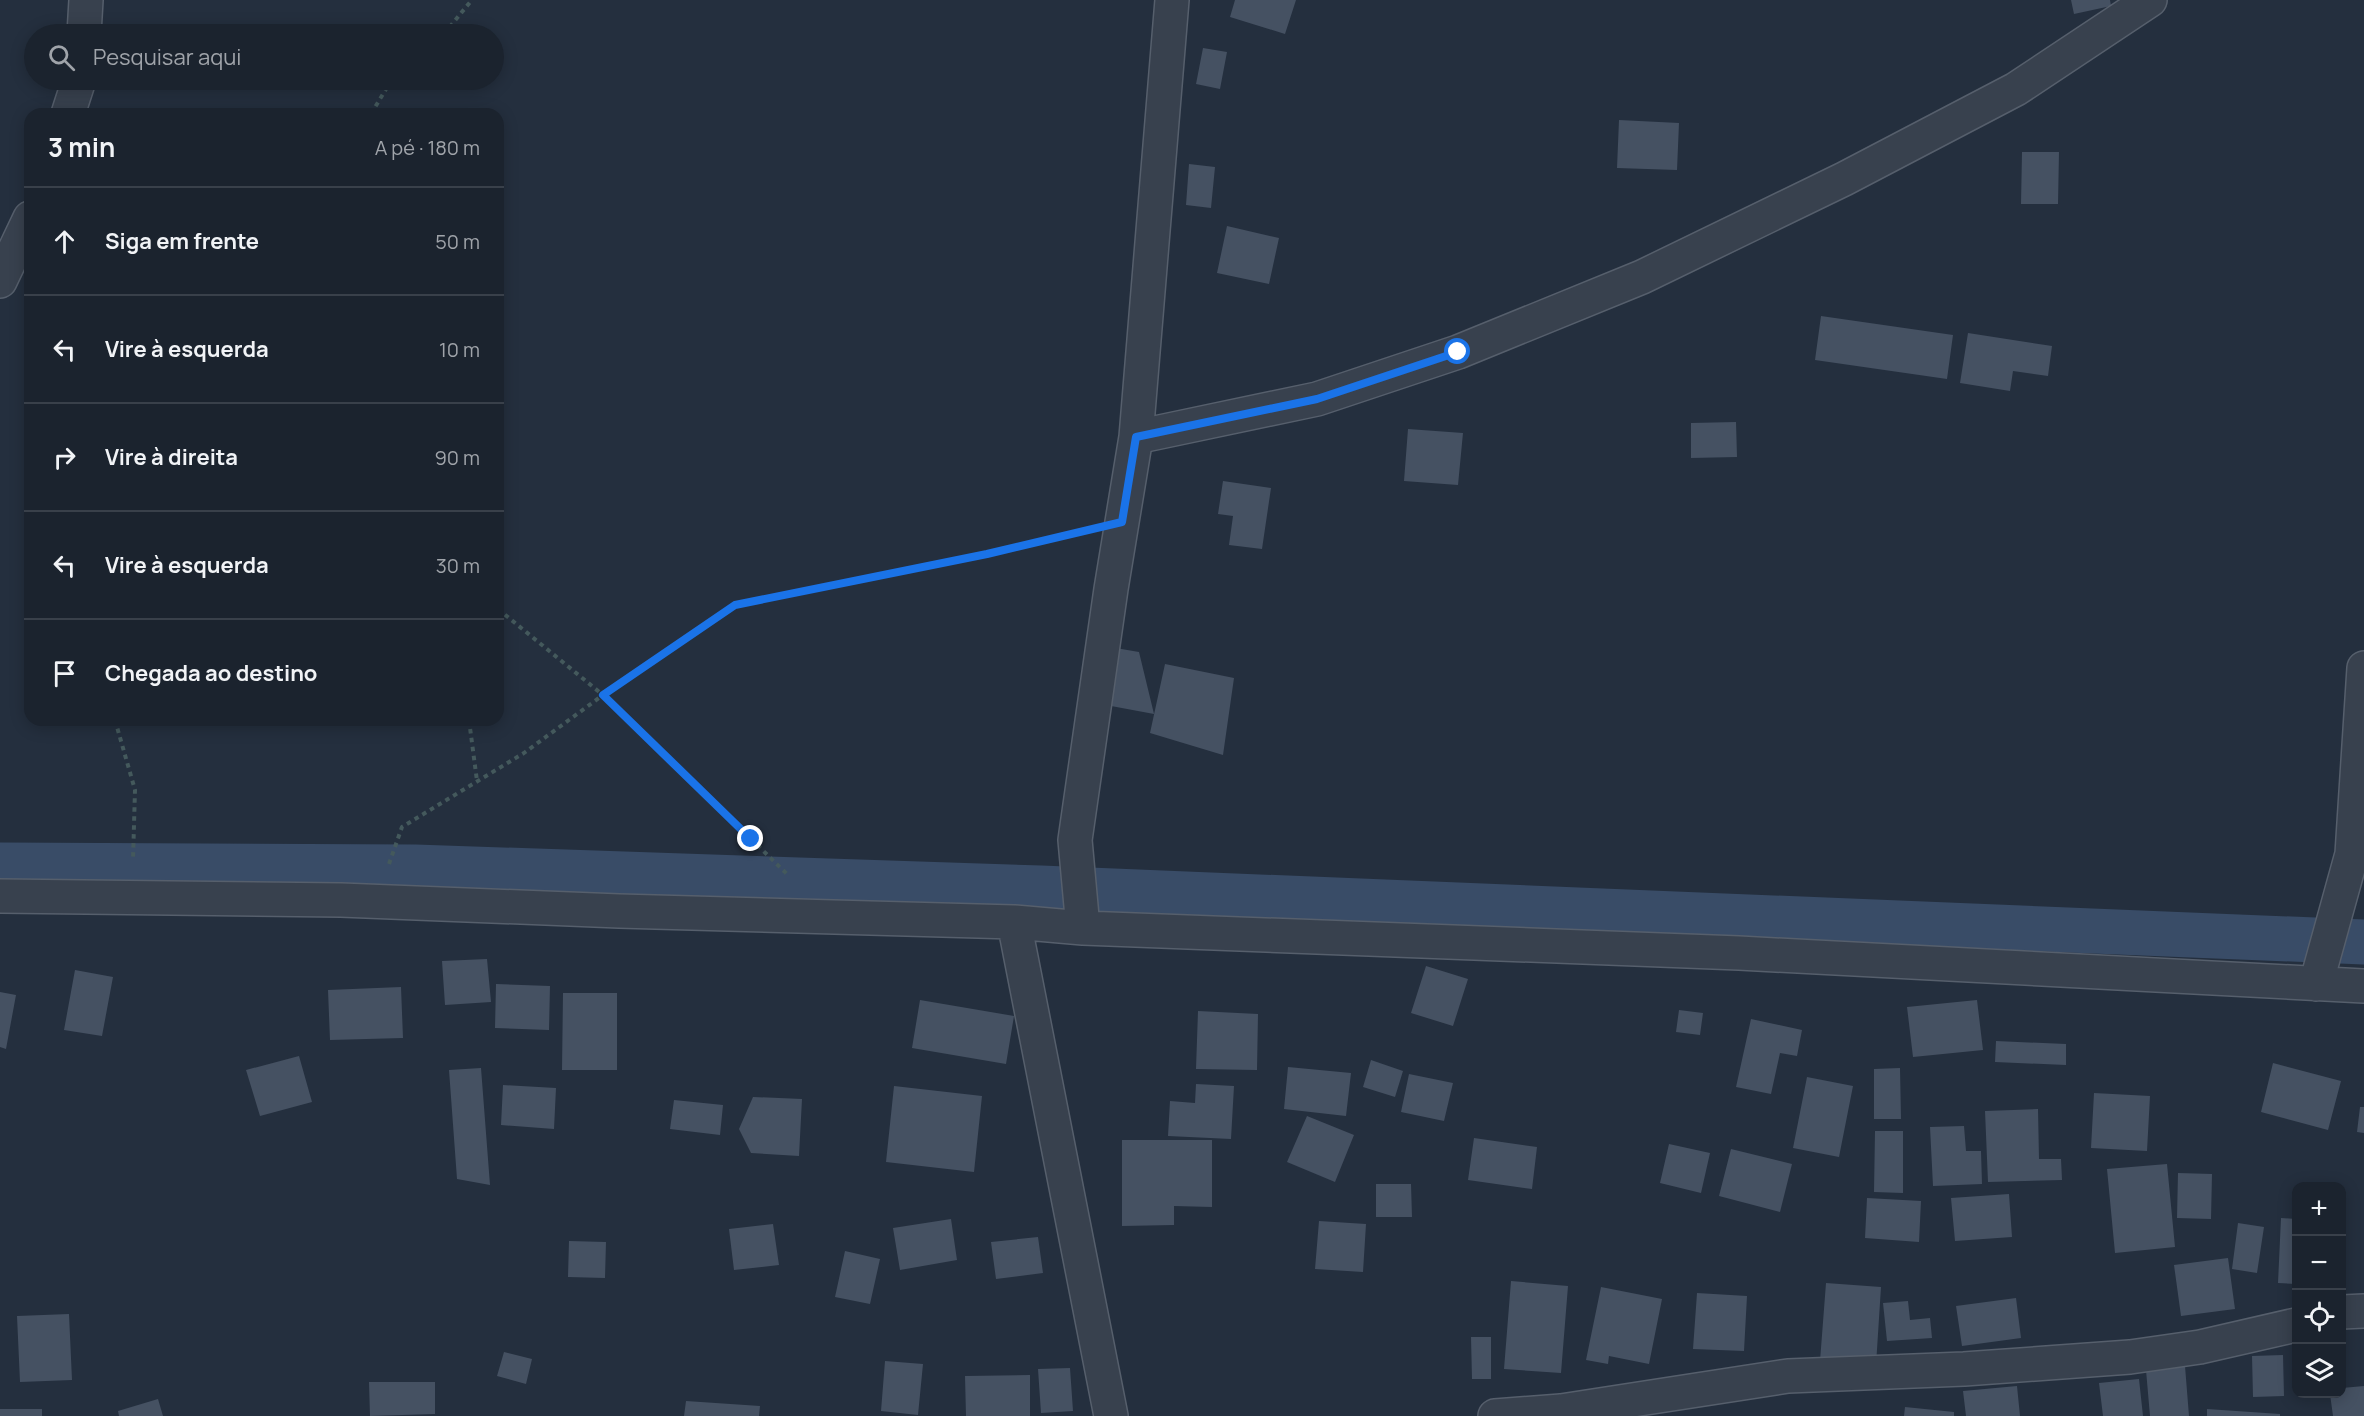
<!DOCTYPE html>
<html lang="pt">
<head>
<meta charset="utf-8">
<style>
	:root { --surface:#1b232e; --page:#282f3a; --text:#f1f3f6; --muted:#a0a4aa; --line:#39404a }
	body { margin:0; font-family:Manrope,sans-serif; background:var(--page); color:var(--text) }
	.controls { position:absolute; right:18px; bottom:18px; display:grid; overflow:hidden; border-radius:12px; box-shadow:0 3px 15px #0003 }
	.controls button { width:54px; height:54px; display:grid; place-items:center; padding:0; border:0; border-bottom:2px solid var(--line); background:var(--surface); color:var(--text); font:30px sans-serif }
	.stop { position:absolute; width:18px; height:18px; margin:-14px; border:4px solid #1a73e8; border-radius:50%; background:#fff }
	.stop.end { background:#1a73e8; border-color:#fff; box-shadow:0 2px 6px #0008 }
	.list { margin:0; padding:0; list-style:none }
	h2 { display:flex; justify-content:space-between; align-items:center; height:78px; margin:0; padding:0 24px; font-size:26px }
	h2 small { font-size:20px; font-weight:400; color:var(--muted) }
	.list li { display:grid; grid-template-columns:39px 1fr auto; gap:18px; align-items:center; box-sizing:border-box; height:108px; padding:0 24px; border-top:2px solid var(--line) }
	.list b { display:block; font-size:22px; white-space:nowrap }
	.list em { font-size:20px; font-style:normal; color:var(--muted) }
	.icon { flex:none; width:33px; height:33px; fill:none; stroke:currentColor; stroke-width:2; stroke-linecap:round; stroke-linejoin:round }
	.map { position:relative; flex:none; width:2364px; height:1416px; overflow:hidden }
	.search { position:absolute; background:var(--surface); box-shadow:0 3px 15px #0003; left:24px; top:24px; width:480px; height:66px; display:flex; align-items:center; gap:15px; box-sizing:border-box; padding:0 21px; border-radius:33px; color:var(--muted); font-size:22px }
	.panel { position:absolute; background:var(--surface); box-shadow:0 3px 15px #0003; left:24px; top:108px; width:480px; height:618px; border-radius:18px }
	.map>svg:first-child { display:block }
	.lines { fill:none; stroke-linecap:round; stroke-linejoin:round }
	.canal { stroke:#394c67; stroke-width:45 }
	.building { fill:#455162 }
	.minor-casing { stroke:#565f6c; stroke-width:36 }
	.path { stroke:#44595c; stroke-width:4; stroke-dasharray:4.5 4.5; stroke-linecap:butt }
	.minor { stroke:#38414e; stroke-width:33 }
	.route { stroke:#1a73e8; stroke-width:8 }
</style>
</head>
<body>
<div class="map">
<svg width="2364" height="1416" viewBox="0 0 2364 1416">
	<rect width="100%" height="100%" fill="#242f3e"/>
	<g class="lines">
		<path class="canal" d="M0,865L415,867L1041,888L2364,942"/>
	</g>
	<path class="building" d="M1235,0H1296L1285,34L1230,17Z
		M2071,0H2110L2111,6L2074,14Z
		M1203,48L1227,52L1220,89L1196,84Z
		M1619,120L1679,123L1677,170L1617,168Z
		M2022,152H2059L2058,204H2021Z
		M1189,164L1215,167L1211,208L1186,205Z
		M1227,226L1279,238L1269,284L1217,273Z
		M1821,316L1953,335L1947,379L1815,360Z
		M1968,333L2052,346L2048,376L2013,371L2010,391L1960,383Z
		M1736,422L1737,457L1691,458V423Z
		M1408,429L1463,433L1458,485L1404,481Z
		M1223,481L1271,488L1262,549L1229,545L1233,516L1218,514Z
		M1104,646L1139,652L1154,714L1095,703Z
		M1165,664L1234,678L1223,755L1150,733Z
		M487,959L491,1002L445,1005L442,961Z
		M1426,966L1468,979L1453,1026L1411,1013Z
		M75,970L113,977L102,1036L64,1030Z
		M496,984L550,986L549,1030L495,1028Z
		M401,987L403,1038L330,1040L328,990Z
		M0,992L16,995L6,1049L0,1047Z
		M563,993H617V1070H562Z
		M920,1000L1014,1016L1006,1064L912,1048Z
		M1977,1000L1983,1050L1913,1057L1907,1007Z
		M1679,1010L1703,1013L1700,1035L1676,1032Z
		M1198,1011L1258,1014L1257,1070L1196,1069Z
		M1751,1019L1802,1030L1797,1056L1780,1053L1771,1094L1736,1087Z
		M1996,1041L2066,1044V1065L1995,1062Z
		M299,1056L312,1102L260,1116L246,1070Z
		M1371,1060L1403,1071L1395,1097L1363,1087Z
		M2273,1063L2341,1081L2328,1130L2261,1112Z
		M1288,1067L1351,1073L1346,1116L1284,1109Z
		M481,1068L490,1185L457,1179L449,1070Z
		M1900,1068L1901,1119H1874V1069Z
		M1409,1074L1453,1083L1444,1121L1401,1112Z
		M1807,1077L1853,1086L1839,1157L1793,1148Z
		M1196,1084L1234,1086L1231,1139L1168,1136L1170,1101L1195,1103Z
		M503,1085L556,1088L554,1129L501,1125Z
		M894,1086L982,1096L974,1172L886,1162Z
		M2094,1093L2150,1096L2147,1151L2091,1148Z
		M753,1097L802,1099L799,1156L751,1153L739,1129Z
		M674,1100L723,1105L720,1135L670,1129Z
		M2360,1107H2364V1133L2357,1132Z
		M2038,1109L2039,1159H2061L2062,1180L1988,1182L1985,1111Z
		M1307,1116L1354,1135L1335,1182L1287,1162Z
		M1964,1126L1966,1151H1981L1982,1184L1933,1186L1930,1127Z
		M1875,1131H1903V1193L1874,1192Z
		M1474,1138L1537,1147L1532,1189L1468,1180Z
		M1122,1140H1212V1207L1174,1206V1225L1122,1226Z
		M1669,1144L1710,1153L1701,1193L1660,1183Z
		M1731,1149L1792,1164L1780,1212L1719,1196Z
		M2167,1164L2175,1247L2115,1253L2107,1169Z
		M2178,1173L2212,1174L2211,1219L2177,1218Z
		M1376,1184H1411L1412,1217H1376Z
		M2009,1194L2012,1237L1955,1241L1951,1198Z
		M1867,1198L1921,1201L1919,1242L1865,1238Z
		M2281,1218L2296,1219V1284L2278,1283Z
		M951,1219L957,1260L900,1270L893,1228Z
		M1319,1221L1366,1224L1363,1272L1315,1269Z
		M2238,1223L2264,1227L2257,1273L2232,1269Z
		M773,1224L779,1265L734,1270L729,1229Z
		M1038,1237L1043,1273L996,1279L991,1242Z
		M569,1241L606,1242L605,1278L568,1277Z
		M845,1251L880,1259L870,1304L835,1297Z
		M2228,1258L2235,1309L2181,1316L2174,1265Z
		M1511,1281L1568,1286L1561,1373L1504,1369Z
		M1826,1283L1881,1287L1876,1365L1820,1361Z
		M1601,1287L1662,1299L1649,1364L1609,1356L1608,1364L1586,1360Z
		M1697,1293L1747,1296L1744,1351L1693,1349Z
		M2016,1298L2021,1338L1962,1346L1956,1306Z
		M1908,1301L1910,1320L1930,1318L1932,1338L1887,1341L1883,1303Z
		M69,1314L72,1380L20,1382L17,1316Z
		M1471,1337H1491V1379H1472Z
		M504,1352L532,1359L526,1384L497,1376Z
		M2283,1355L2284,1396L2253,1397L2252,1356Z
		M885,1361L923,1364L918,1415L881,1411Z
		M2185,1366L2189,1416H2150L2146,1370Z
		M1070,1368L1073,1411L1041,1413L1038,1369Z
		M1030,1375V1416H966L965,1376Z
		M2139,1379L2143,1416H2103L2099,1383Z
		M369,1382H435V1414L370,1416Z
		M2017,1386L2020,1416H1966L1963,1391Z
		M2364,1386V1416H2333L2330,1394H2342V1388Z
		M158,1399L163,1416H119L118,1411Z
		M686,1401L760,1406L759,1416H684Z
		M1905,1407L1954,1412V1416H1904Z
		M0,1409H42V1416H0Z
		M2207,1409L2280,1414V1416H2207Z"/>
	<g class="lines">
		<g class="minor-casing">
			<path id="minor" d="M84,34L86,0
				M68,114L79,80
				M0,281L30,218
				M1136,437L1317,399L1458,352L1642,277L1844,179L2016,89L2150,0
				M0,896L341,900L619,911L1014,922L1111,1416
				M1014,922L1083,928L1739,953L2364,986
				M1083,928L1075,840L1111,589L1136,437L1172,0
				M2316,984L2352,854L2364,668
				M2342,1312L2364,1311
				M1495,1416L1561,1411L1788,1376L1964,1369L2130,1357L2200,1347L2296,1325"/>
		</g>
		<path class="path" d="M444,34L471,1
			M371,114L389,84L396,80
			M498,609L603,695L789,876
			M115,720L135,790L133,860
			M469,720L477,781
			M389,864L402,827L524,753L603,695L735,605L987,553L1082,532"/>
		<use href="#minor" class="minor"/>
	</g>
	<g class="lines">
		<path class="route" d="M751,839L603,695L735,605L987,554L1122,522L1136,437L1317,399L1458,352"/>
	</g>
</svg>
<div class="controls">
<button>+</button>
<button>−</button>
<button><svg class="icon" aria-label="locate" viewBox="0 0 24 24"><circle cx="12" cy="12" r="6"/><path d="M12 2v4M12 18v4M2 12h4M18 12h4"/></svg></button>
<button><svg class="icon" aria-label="layers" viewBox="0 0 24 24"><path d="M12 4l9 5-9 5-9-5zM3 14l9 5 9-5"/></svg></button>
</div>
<div class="stop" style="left:1458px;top:352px"></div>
<div class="stop end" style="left:751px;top:839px"></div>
<div class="search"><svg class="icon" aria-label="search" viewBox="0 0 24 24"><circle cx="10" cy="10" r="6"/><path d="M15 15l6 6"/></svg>Pesquisar aqui</div>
<section class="panel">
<h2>3 min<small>A pé · 180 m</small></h2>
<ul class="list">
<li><svg class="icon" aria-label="ahead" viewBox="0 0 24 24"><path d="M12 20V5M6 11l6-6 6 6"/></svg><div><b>Siga em frente</b></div><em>50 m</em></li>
<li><svg class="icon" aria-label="left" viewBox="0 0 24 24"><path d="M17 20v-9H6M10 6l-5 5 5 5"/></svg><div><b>Vire à esquerda</b></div><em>10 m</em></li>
<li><svg class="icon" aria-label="right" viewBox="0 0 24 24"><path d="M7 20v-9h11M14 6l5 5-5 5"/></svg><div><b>Vire à direita</b></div><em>90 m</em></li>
<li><svg class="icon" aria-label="left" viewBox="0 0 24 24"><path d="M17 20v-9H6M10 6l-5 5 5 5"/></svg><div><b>Vire à esquerda</b></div><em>30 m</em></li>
<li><svg class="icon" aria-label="arrive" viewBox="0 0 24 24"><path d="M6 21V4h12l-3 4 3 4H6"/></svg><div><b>Chegada ao destino</b></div></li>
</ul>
</section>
</div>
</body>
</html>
